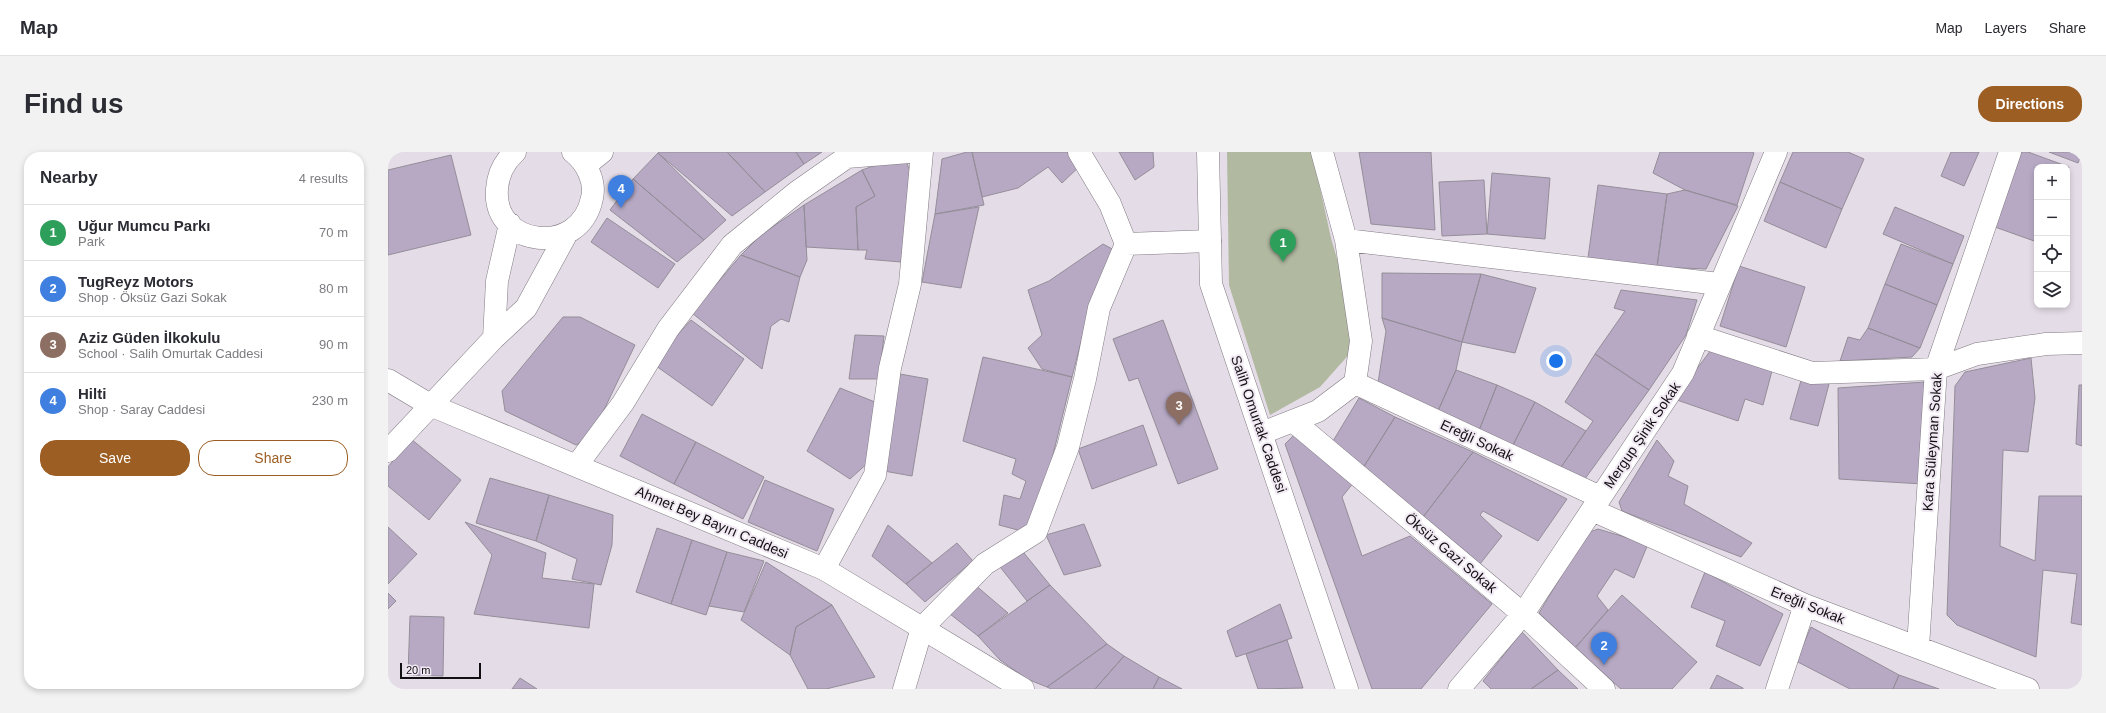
<!DOCTYPE html>
<html lang="en">
<head>
<meta charset="utf-8">
<style>
	:root { --surface:#fff; --page:#f2f2f3; --text:#2b2b33; --muted:#7c7c81; --line:#e1e1e2; --accent:#9c5e23 }
	body { margin:0; font-family:Arial,sans-serif; background:var(--page); color:var(--text) }
	.controls { position:absolute; right:12px; top:12px; display:grid; overflow:hidden; border-radius:8px; box-shadow:0 2px 6px #0003 }
	.controls button { width:36px; height:36px; display:grid; place-items:center; padding:0; border:0; border-bottom:1px solid var(--line); background:var(--surface); color:var(--text); font:20px sans-serif }
	.scale { position:absolute; left:12px; bottom:10px; width:81px; box-sizing:border-box; padding-left:4px; border:2px solid #120f12; border-top:0; font-size:11px; line-height:14px; white-space:nowrap; color:#120f12; -webkit-text-stroke:3px #f1e9f3; paint-order:stroke }
	.you { position:absolute; left:1168px; top:209px; width:14px; height:14px; margin:-10px; border:3px solid #fff; border-radius:50%; background:#1a73e8; box-shadow:0 0 0 6px #1a73e833 }
	.badge { display:grid; place-items:center; width:26px; height:26px; border-radius:50%; background:var(--accent); color:#fff; font-size:13px; font-weight:700 }
	.pin { position:absolute; translate:-50% -33px; filter:drop-shadow(0 1px 2px #0008) }
	.pin::after { content:''; position:absolute; top:21px; width:14px; height:12px; background:inherit; clip-path:polygon(0 0,100% 0,50% 100%) }
	.list { margin:0; padding:0; list-style:none }
	h2 { display:flex; justify-content:space-between; align-items:center; height:52px; margin:0; padding:0 16px; font-size:17px }
	h2 small { font-size:13px; font-weight:400; color:var(--muted) }
	.list li { display:grid; grid-template-columns:26px 1fr auto; gap:12px; align-items:center; box-sizing:border-box; height:56px; padding:0 16px; border-top:1px solid var(--line) }
	.list b { display:block; font-size:15px; white-space:nowrap }
	.list p { margin:0; font-size:13px; white-space:nowrap; color:var(--muted) }
	.list em { font-size:13px; font-style:normal; color:var(--muted) }
	.actions { display:flex; gap:8px; padding:12px 16px }
	.actions a { flex:1; padding:9px 0; border:1px solid var(--accent); border-radius:16px; text-align:center; font-size:14px; color:var(--accent) }
	.actions .main { background:var(--accent); color:#fff }
	.icon { flex:none; width:22px; height:22px; fill:none; stroke:currentColor; stroke-width:2; stroke-linecap:round; stroke-linejoin:round }
	.map { position:relative; flex:none; width:1694px; height:537px; overflow:hidden; border-radius:16px }
	header { display:flex; align-items:center; gap:24px; box-sizing:border-box; height:56px; padding:0 20px; background:var(--surface); border-bottom:1px solid var(--line) }
	header strong { font-size:19px }
	nav { display:flex; gap:22px; margin-inline-start:auto; font-size:14px }
	.intro { display:flex; align-items:center; justify-content:space-between; box-sizing:border-box; height:96px; padding:0 24px }
	h1 { margin:0; font-size:28px }
	.button { padding:10px 18px; border-radius:16px; background:var(--accent); color:#fff; font-size:14px; font-weight:700 }
	main { display:flex; gap:24px; padding:0 24px }
	aside { flex:1; background:var(--surface); border-radius:16px; box-shadow:0 2px 6px #0003 }
	.map>svg:first-child { display:block }
	.green { fill:#b1b9a1 }
	.building { fill:#b7a9c4; stroke:#948e99 }
	.lines { fill:none; stroke-linecap:round; stroke-linejoin:round }
	.minor-casing { stroke:#817a83; stroke-width:23 }
	.major-casing { stroke:#817a83; stroke-width:23 }
	.minor { stroke:#fff; stroke-width:22 }
	.major { stroke:#fff; stroke-width:22 }
	.labels { text-anchor:middle; dominant-baseline:central; stroke-width:4; stroke-linejoin:round; paint-order:stroke }
	.street-label { font-size:14px; fill:#120f12; stroke:#f1e9f3 }
</style>
</head>
<body>
<header>
<strong>Map</strong>
<nav><a>Map</a><a>Layers</a><a>Share</a></nav>
</header>
<div class="intro"><h1>Find us</h1><a class="button">Directions</a></div>
<main>
<aside>
<h2>Nearby<small>4 results</small></h2>
<ul class="list">
<li><span class="badge" style="background:#2e9e5b">1</span><div><b>Uğur Mumcu Parkı</b><p>Park</p></div><em>70 m</em></li>
<li><span class="badge" style="background:#3f7fe0">2</span><div><b>TugReyz Motors</b><p>Shop · Öksüz Gazi Sokak</p></div><em>80 m</em></li>
<li><span class="badge" style="background:#8d6e63">3</span><div><b>Aziz Güden İlkokulu</b><p>School · Salih Omurtak Caddesi</p></div><em>90 m</em></li>
<li><span class="badge" style="background:#3f7fe0">4</span><div><b>Hilti</b><p>Shop · Saray Caddesi</p></div><em>230 m</em></li>
</ul>
<div class="actions"><a class="main">Save</a><a>Share</a></div>
</aside>
<div class="map">
<svg width="1694" height="537" viewBox="0 0 1694 537">
	<rect width="100%" height="100%" fill="#e4dce6"/>
	<path class="green" d="M839,0H924L943,86L973,189L932,235L882,263L841,133Z"/>
	<path class="building" d="M271,0H339L377,40L344,64L270,1Z
		M339,0H408L416,12L377,40Z
		M408,0H434L416,12Z
		M579,0H584L596,53L547,62L554,7Z
		M584,0H687L694,12L674,31L660,15L630,36L594,45Z
		M731,0H765L766,15L747,28Z
		M971,0H1043L1047,78L983,72Z
		M1272,0H1365L1366,1L1349,53L1297,38L1265,21Z
		M1405,0H1460L1476,7L1454,57L1392,30Z
		M1563,0H1591L1576,34L1553,24Z
		M1630,0H1640L1681,15L1679,20V15H1649V90L1604,74Z
		M1661,0H1694V1L1690,11Z
		M270,1L338,68L316,88L245,27Z
		M63,3L83,83L0,103V18Z
		M516,3L524,25L513,110L477,107L479,98H470L468,55L487,44L474,18Z
		M474,18L487,44L468,55L470,98L418,95L416,53Z
		M1104,21L1162,26L1157,87L1099,82Z
		M245,27L316,88L289,110L222,58Z
		M1096,28L1099,82L1054,84L1051,30Z
		M1392,30L1454,57L1438,96L1376,69Z
		M1210,33L1279,42L1269,115L1200,106Z
		M1297,38L1350,54L1318,117L1269,115L1279,42Z
		M416,53L419,108L412,125L353,103L373,83Z
		M591,55L573,136L534,130L547,62Z
		M1507,55L1576,84L1565,112L1495,82Z
		M219,66L287,112L270,136L203,90Z
		M715,92L728,99L696,178L684,225L654,217L640,196L654,183L640,138L661,129Z
		M1513,92L1565,112L1549,153L1497,132Z
		M353,103L412,125L401,170L393,167L383,174L374,217L304,161Z
		M1351,114L1417,135L1398,195L1332,174Z
		M994,121L1093,122L1074,190L994,166Z
		M1093,122L1148,136L1127,201L1074,190Z
		M1497,132L1549,153L1532,196L1480,176Z
		M1233,138L1309,148L1298,183L1261,238L1207,202L1237,159L1226,156Z
		M175,165H192L247,193L203,285L188,293L117,259L114,239Z
		M994,166L1074,190L1068,218L1050,259L990,231L998,179Z
		M303,168L356,207L324,254L264,211Z
		M775,168L830,317L790,332L750,226L741,229L725,187Z
		M1480,176L1532,196L1524,205L1452,209L1460,185L1472,188Z
		M467,183L496,184L491,227H461Z
		M1323,198L1385,215L1375,253L1357,247L1350,269L1286,247Z
		M1207,202L1261,238L1194,331L1171,318L1205,269L1177,250Z
		M595,205L684,225L662,315L641,381L611,373L616,343L632,347L638,329L624,322L628,307L575,289Z
		M1643,206L1647,246L1640,300L1615,298L1612,394L1647,409L1651,344H1694V473L1683,471L1689,422L1655,418L1648,505L1569,473L1559,463L1567,234L1577,220Z
		M1068,218L1109,233L1090,281L1050,259Z
		M512,222L540,227L524,324L496,319Z
		M1414,225L1441,232L1430,274L1402,267Z
		M1537,230L1535,332L1451,327L1450,236Z
		M1109,233L1147,250L1124,295L1090,281Z
		M1691,233H1694V294L1688,292Z
		M452,236L487,250L484,307L462,327L419,299Z
		M971,246L1007,265L975,316L945,289Z
		M1147,250L1198,279L1171,318L1124,295Z
		M254,262L308,290L286,332L232,304Z
		M1007,265L1085,300L1035,365L975,316Z
		M755,273L769,313L704,337L690,297Z
		M909,280L966,330L954,345L974,404L1022,384L1104,452L1033,537H984L897,292Z
		M23,287L73,328L41,368L0,334V315Z
		M1269,288L1286,309L1280,324L1300,334L1296,352L1364,391L1353,405L1234,359L1231,350Z
		M308,290L376,325L355,367L286,332Z
		M1085,300L1179,347L1150,389L1095,359L1092,363L1114,384L1092,412L1035,365Z
		M102,326L161,343L148,389L88,371Z
		M377,328L446,357L429,399L360,370Z
		M161,343L225,363L224,393L213,433L184,427L189,407L148,389Z
		M77,370L158,401L154,426L206,432L201,476L86,462L104,403Z
		M696,372L713,414L676,423L658,383Z
		M500,373L544,411L518,432L484,404Z
		M0,375L29,402L0,432Z
		M269,376L304,388L283,452L248,440Z
		M1210,377L1260,392L1246,426L1227,417L1209,444L1220,458L1187,496L1151,461L1199,381Z
		M304,388L339,400L318,463L283,452Z
		M569,391L585,409L537,450L518,432Z
		M631,395L662,433L639,449L609,411Z
		M339,400L376,409L356,460L321,454Z
		M378,410L444,453L408,475L402,503L353,468Z
		M1317,420L1395,462L1372,514L1328,494L1337,469L1303,455Z
		M586,432L620,461L590,484L562,462Z
		M662,433L719,492L659,535L639,527L612,508L590,484Z
		M0,441L8,449L0,457Z
		M1234,443L1309,510L1284,537H1233L1187,496Z
		M892,452L904,486L848,505L839,479Z
		M444,453L487,525L438,537H420L402,503L408,475Z
		M22,464L56,465L55,524L20,523Z
		M1423,475L1511,523L1505,537H1462L1408,509Z
		M1134,480L1170,518L1143,537H1103L1095,529Z
		M899,488L915,536L870,537L858,502Z
		M719,492L736,504L707,537H663L659,535Z
		M736,504L771,525L765,537H707Z
		M1170,518L1190,537H1143Z
		M1329,523L1355,536V537H1322Z
		M1511,523L1551,537H1505Z
		M771,525L794,537H765Z
		M132,526L149,537H124Z"/>
	<g class="lines">
		<g class="minor-casing">
			<path id="minor" d="M127,0C116,10 110,22 109,37C104,95 192,106 204,46C208,29 198,10 185,0
				M198,13L214,0
				M958,88L1331,132
				M738,92L822,89
				M1310,184L1424,221L1548,217L1589,202L1658,192L1694,191
				M106,186L109,129L122,72
				M967,231L1212,345
				M905,269L1135,462L1216,537
				M874,281L930,259L967,231L973,189L958,88L934,0
				M0,299L106,186L138,156L179,81
				M189,313L235,251L280,177L344,93L409,40L459,5L521,0
				M1204,358L1417,453L1640,537
				M436,417L487,323L502,216L522,132L534,0
				M1530,495L1548,217L1622,0
				M516,537L534,476L597,412L648,380L680,295L697,227L711,156L738,92L722,52L691,0
				M1071,537L1135,462L1295,221L1388,0
				M1389,537L1417,453"/>
		</g>
		<g class="major-casing">
			<path id="major" d="M820,0L823,132L959,537
				M0,228L42,253L436,417L635,537"/>
		</g>
		<use href="#minor" class="minor"/>
		<use href="#major" class="major"/>
	</g>
	<g class="labels">
		<g class="street-label">
			<text transform="translate(871 272) rotate(71)">Salih Omurtak Caddesi</text>
			<text transform="translate(1254 283) rotate(-56)">Mergup Şinik Sokak</text>
			<text transform="translate(1089 288) rotate(25)">Ereğli Sokak</text>
			<text transform="translate(1544 290) rotate(-86)">Kara Süleyman Sokak</text>
			<text transform="translate(324 370) rotate(23)">Ahmet Bey Bayırı Caddesi</text>
			<text transform="translate(1063 401) rotate(40)">Öksüz Gazi Sokak</text>
			<text transform="translate(1420 453) rotate(22)">Ereğli Sokak</text>
		</g>
	</g>
</svg>
<div class="controls">
<button>+</button>
<button>−</button>
<button><svg class="icon" aria-label="locate" viewBox="0 0 24 24"><circle cx="12" cy="12" r="6"/><path d="M12 2v4M12 18v4M2 12h4M18 12h4"/></svg></button>
<button><svg class="icon" aria-label="layers" viewBox="0 0 24 24"><path d="M12 4l9 5-9 5-9-5zM3 14l9 5 9-5"/></svg></button>
</div>
<div class="scale">20 m</div>
<div class="you"></div>
<div class="pin badge" style="left:895px;top:110px;background:#2e9e5b">1</div>
<div class="pin badge" style="left:1216px;top:513px;background:#3f7fe0">2</div>
<div class="pin badge" style="left:791px;top:273px;background:#8d6e63">3</div>
<div class="pin badge" style="left:233px;top:56px;background:#3f7fe0">4</div>
</div>
</main>
</body>
</html>
